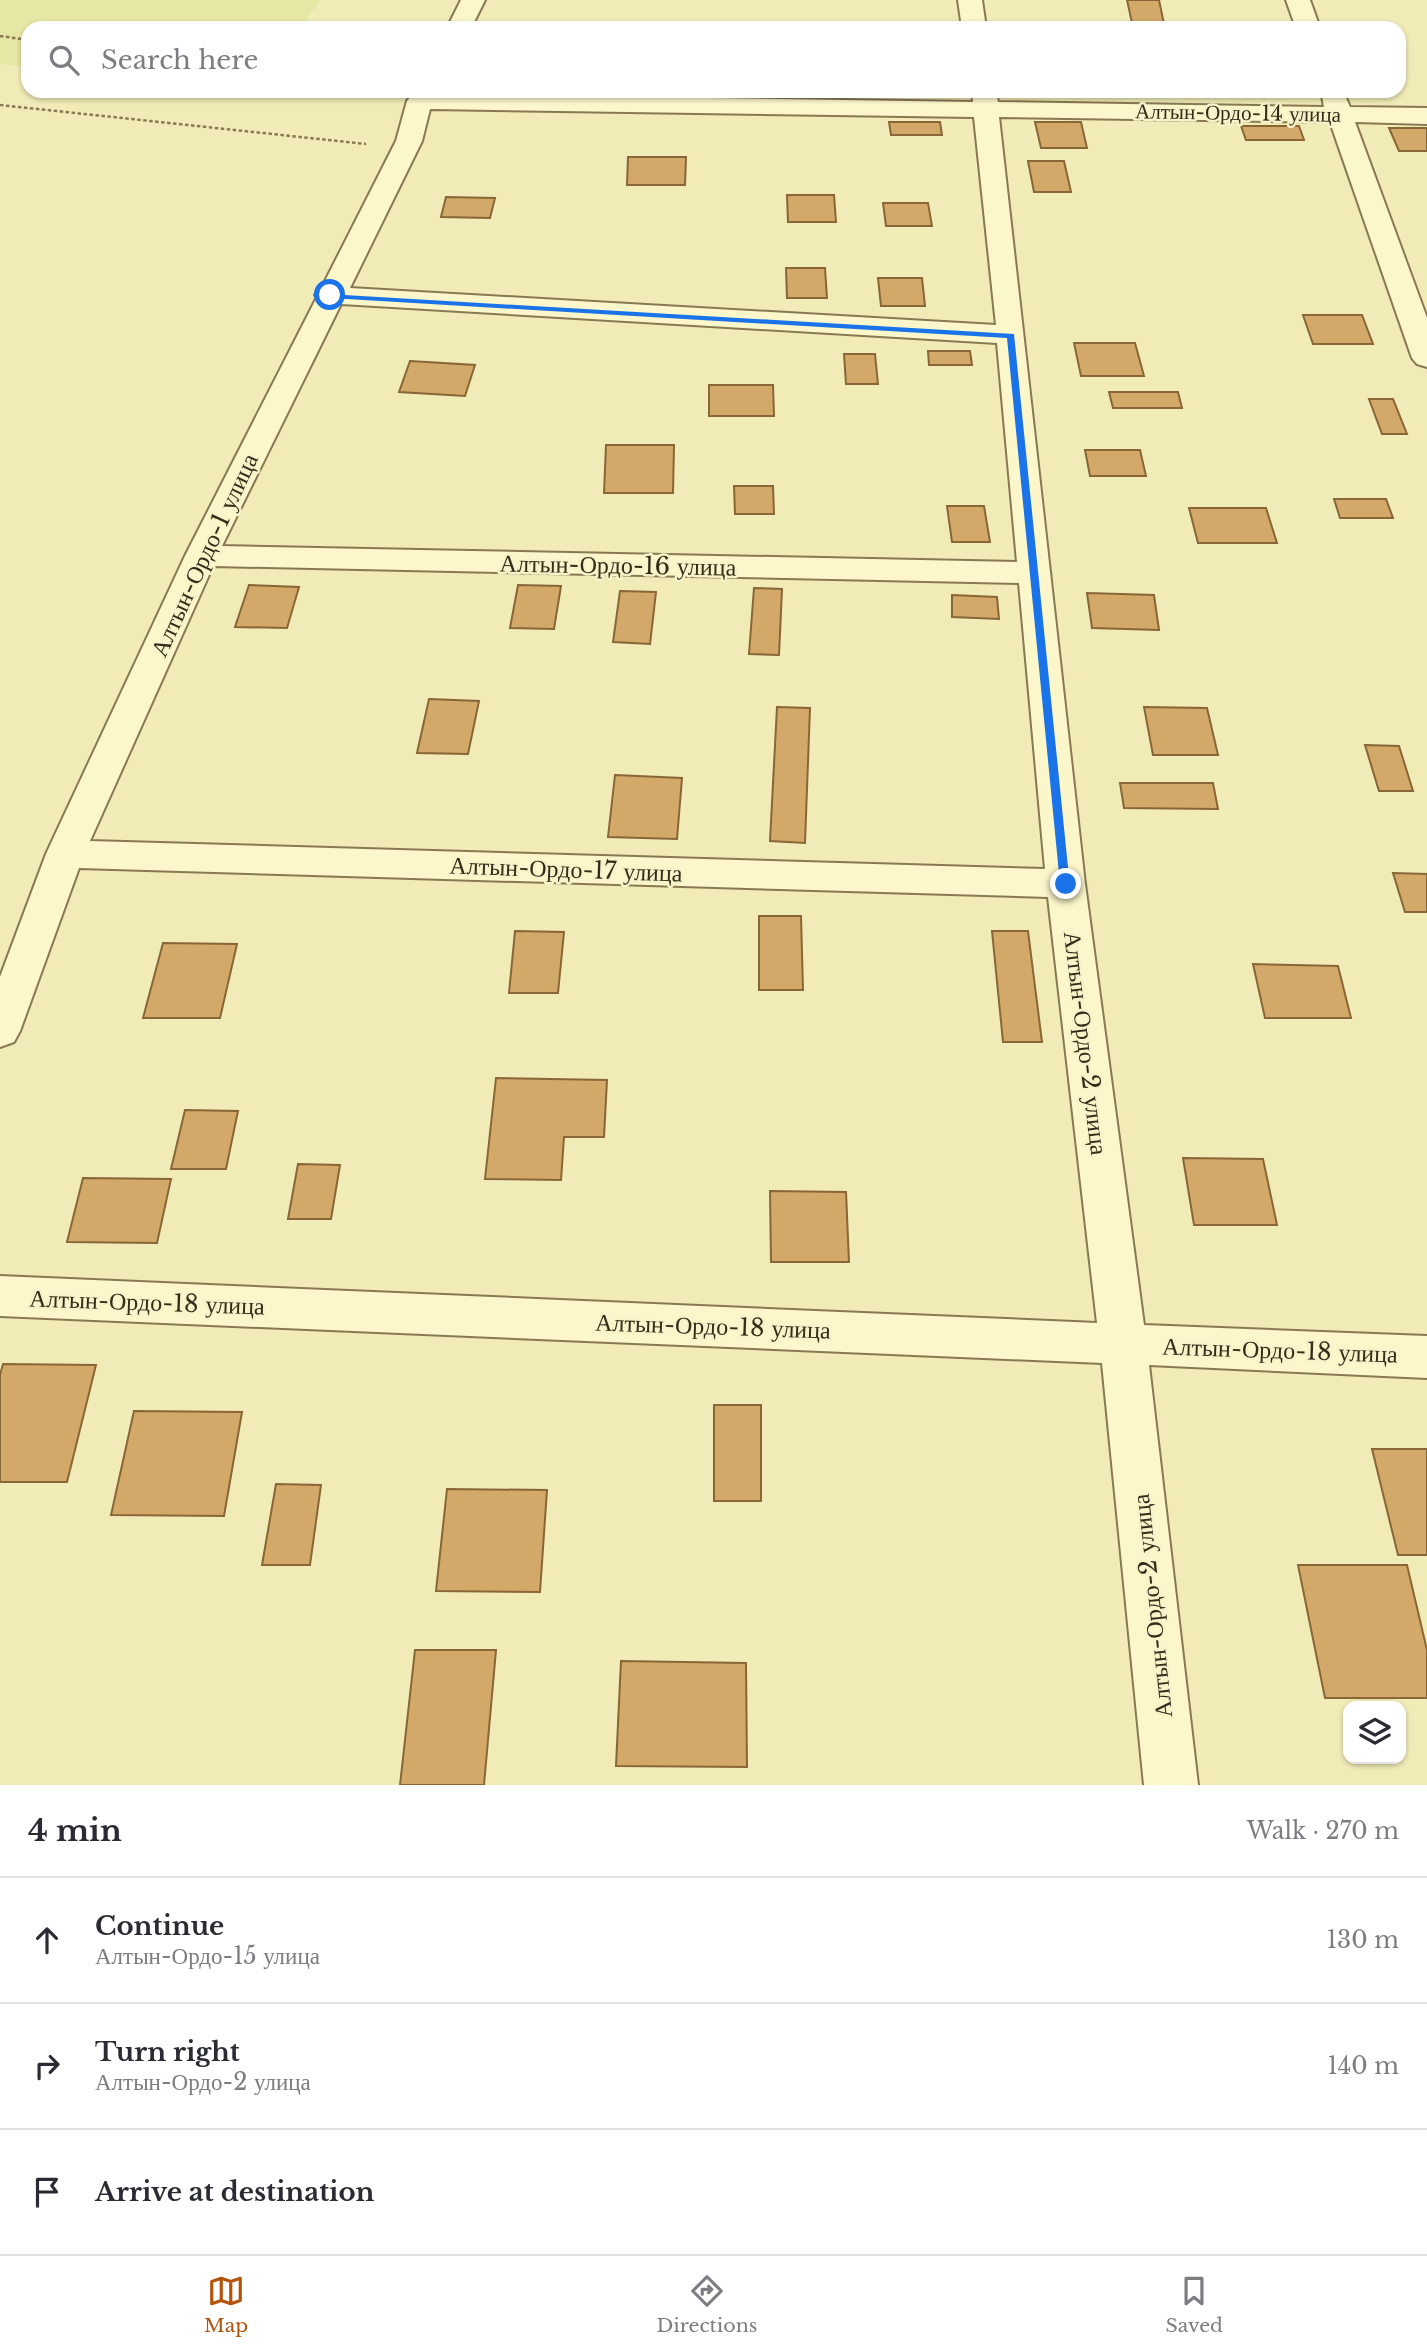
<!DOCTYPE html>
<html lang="en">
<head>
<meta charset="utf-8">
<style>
	:root { --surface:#fff; --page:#f7f7f7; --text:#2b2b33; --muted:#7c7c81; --line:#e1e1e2; --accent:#b45309 }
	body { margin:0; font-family:"Libre Baskerville",serif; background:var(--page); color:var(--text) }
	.controls { position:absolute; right:21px; bottom:21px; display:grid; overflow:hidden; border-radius:14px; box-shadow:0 2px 5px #0004 }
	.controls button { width:63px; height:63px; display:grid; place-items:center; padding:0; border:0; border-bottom:2px solid var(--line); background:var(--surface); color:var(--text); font:35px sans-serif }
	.stop { position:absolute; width:21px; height:21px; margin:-16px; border:5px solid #1a73e8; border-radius:50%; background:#fff }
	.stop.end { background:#1a73e8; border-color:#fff; box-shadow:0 2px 7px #0008 }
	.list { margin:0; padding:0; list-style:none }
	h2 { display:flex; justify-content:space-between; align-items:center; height:91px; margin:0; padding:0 28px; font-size:30px }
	h2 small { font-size:23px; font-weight:400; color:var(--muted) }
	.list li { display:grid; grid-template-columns:46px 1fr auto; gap:21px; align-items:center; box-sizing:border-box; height:126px; padding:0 28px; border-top:2px solid var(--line) }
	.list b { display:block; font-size:26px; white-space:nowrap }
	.list p { margin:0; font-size:23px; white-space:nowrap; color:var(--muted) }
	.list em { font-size:23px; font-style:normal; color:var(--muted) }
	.icon { flex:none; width:38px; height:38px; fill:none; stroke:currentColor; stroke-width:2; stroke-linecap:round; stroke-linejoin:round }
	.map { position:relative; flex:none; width:1427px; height:1785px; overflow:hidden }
	.search { position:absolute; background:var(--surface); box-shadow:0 2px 5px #0004; left:21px; right:21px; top:21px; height:77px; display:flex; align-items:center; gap:18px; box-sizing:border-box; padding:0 24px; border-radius:21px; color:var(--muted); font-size:26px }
	.sheet { height:469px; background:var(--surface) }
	nav { display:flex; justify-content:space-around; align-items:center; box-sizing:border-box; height:98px; border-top:2px solid var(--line); background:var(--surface); font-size:19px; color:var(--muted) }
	nav a { display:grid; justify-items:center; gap:4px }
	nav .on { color:var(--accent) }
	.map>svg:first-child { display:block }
	.farmland { fill:#e6e7a5 }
	.building { fill:#d3a96a; stroke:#896636; stroke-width:2 }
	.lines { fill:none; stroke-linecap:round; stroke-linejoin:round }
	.minor-casing { stroke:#887952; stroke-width:4 }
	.path { stroke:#887952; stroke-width:2.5; stroke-dasharray:3.5 2.5; stroke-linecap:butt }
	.minor { fill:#fcf6cb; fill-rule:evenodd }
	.route { fill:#1a73e8 }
	.labels { text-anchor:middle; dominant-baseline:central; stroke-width:5; stroke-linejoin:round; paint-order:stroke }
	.far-street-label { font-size:21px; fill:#352c19; stroke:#f8f3c8 }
	.street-label { font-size:24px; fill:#352c19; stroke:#f8f3c8 }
</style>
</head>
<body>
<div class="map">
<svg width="1427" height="1785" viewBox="0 0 1427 1785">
	<rect width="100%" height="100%" fill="#f1ebb8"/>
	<path class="farmland" d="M0,0H320L301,28H28V67L0,64Z"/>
	<path class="building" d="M1127,0H1159L1164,24L1132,23Z
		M889,122H940L942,135H891Z
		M1035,122H1081L1087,148H1041Z
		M1241,126H1299L1304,140H1246Z
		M1389,128H1427V151H1399Z
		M628,157H686L685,185H627Z
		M1028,161H1064L1071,192H1034Z
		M787,195H834L836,222H788Z
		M446,197L495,198L490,218L441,217Z
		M883,203H928L932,226H886Z
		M786,268H825L827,298H787Z
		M878,278H922L925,306H881Z
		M1303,315H1362L1373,344H1313Z
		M1074,343H1135L1144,376H1081Z
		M928,351H970L972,365H929Z
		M844,354H875L878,384H846Z
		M410,361L475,365L465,396L399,392Z
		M709,385H773L774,416H709Z
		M1109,392H1178L1182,408H1113Z
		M1369,399H1393L1407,434H1382Z
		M606,445H674L673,493H604Z
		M1085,450H1140L1146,476H1090Z
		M734,486H773L774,514H735Z
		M1334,499H1386L1393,518H1340Z
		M947,506H984L990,542H952Z
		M1189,508H1266L1277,543H1198Z
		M249,585L299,587L287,628L235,627Z
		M518,585L561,586L554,629L510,628Z
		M754,588L782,589L779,655L749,654Z
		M620,591L656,592L650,644L613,642Z
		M1087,593L1154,595L1159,630L1092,628Z
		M952,595L997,597L999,619L952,617Z
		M429,699L479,701L468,754L417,753Z
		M777,707L810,708L805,843L770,841Z
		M1144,707L1207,708L1218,755H1153Z
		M1365,745L1399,746L1413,791H1379Z
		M615,775L682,778L677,839L608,837Z
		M1120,783H1213L1218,809L1124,808Z
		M1393,873L1427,874V912H1405Z
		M759,916H801L803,990H759Z
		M515,931L564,932L558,993H509Z
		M992,931H1028L1042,1042H1003Z
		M163,943L237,944L220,1018H143Z
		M1253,964L1338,966L1351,1018H1265Z
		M496,1078L607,1080L604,1137H564L561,1180L485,1179Z
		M185,1110L238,1111L226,1169H171Z
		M1183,1158L1263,1159L1277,1225H1194Z
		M298,1164L340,1165L331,1219H288Z
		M83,1178L171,1179L157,1243L67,1242Z
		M770,1191L846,1192L849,1262H771Z
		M3,1364L96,1365L67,1482H0V1375Z
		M714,1405H761V1501H714Z
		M134,1411L242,1412L224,1516L111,1515Z
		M1372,1449H1427V1555H1398Z
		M276,1484L321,1485L310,1565H262Z
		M447,1489L547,1490L540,1592L436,1591Z
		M1298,1565H1407L1427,1650V1698H1325Z
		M415,1650H496L484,1785H400Z
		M621,1661L746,1663L747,1767L616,1766Z"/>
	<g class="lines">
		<g class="minor-casing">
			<path id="minor" d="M461,0H485L471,28H447Z
				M958,0H982L986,28H962Z
				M1286,0H1310L1320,28H1296Z
				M415,91H442L440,94L973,102L972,91H996L998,102L1324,107L1321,91H1343L1350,107L1427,108V124L1355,122L1427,318V367L1417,364L1412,358L1330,122L999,117L1085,884L1144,1325L1427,1336V1378L1149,1365L1198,1785H1144L1102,1363L0,1316V1276L1097,1323L1048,897L79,868L20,1031L14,1042L0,1047V977L46,854L185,556L317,297L315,295L321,289L396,141L407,101ZM430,109L974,117L996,325L350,288L422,141ZM341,304L997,343L1017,562L222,546ZM213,566L1019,583L1045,869L90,841Z"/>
		</g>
		<path class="path" d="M0,36L28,40
			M0,105L366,144"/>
		<use href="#minor" class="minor"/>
	</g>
	<path class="route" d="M327,294L1014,334L1070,887L1066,888L1060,884L1007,338L330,298Z"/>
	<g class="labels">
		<g class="far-street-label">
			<text transform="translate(1238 113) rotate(1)">Алтын-Ордо-14 улица</text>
		</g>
		<g class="street-label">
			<text transform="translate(204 555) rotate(-65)">Алтын-Ордо-1 улица</text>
			<text transform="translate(618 565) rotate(1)">Алтын-Ордо-16 улица</text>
			<text transform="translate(566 869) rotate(2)">Алтын-Ордо-17 улица</text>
			<text transform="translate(1086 1043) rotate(83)">Алтын-Ордо-2 улица</text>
			<text transform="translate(147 1302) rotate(2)">Алтын-Ордо-18 улица</text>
			<text transform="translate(713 1326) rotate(2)">Алтын-Ордо-18 улица</text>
			<text transform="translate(1280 1350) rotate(2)">Алтын-Ордо-18 улица</text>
			<text transform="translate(1152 1606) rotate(-96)">Алтын-Ордо-2 улица</text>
		</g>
	</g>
</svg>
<div class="controls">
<button><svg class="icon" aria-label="layers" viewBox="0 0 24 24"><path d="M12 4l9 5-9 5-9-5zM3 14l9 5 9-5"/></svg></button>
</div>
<div class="stop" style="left:330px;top:295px"></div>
<div class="stop end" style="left:1066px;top:884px"></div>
<div class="search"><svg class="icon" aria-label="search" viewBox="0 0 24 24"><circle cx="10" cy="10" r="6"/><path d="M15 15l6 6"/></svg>Search here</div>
</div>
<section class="sheet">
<h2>4 min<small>Walk · 270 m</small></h2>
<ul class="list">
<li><svg class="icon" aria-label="ahead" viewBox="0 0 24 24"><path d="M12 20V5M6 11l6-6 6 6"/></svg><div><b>Continue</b><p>Алтын-Ордо-15 улица</p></div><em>130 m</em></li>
<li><svg class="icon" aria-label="right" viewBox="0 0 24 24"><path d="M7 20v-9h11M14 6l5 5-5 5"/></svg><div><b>Turn right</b><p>Алтын-Ордо-2 улица</p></div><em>140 m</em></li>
<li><svg class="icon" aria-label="arrive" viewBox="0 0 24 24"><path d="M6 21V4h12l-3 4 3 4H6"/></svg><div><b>Arrive at destination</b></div></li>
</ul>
</section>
<nav>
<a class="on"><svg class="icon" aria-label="map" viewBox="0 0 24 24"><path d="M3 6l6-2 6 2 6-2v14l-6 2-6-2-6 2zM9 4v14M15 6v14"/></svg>Map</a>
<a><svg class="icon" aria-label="directions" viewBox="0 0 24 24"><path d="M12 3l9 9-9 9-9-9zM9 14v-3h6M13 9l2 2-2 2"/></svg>Directions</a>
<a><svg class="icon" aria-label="saved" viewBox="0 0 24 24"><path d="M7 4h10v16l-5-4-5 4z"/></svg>Saved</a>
</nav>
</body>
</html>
